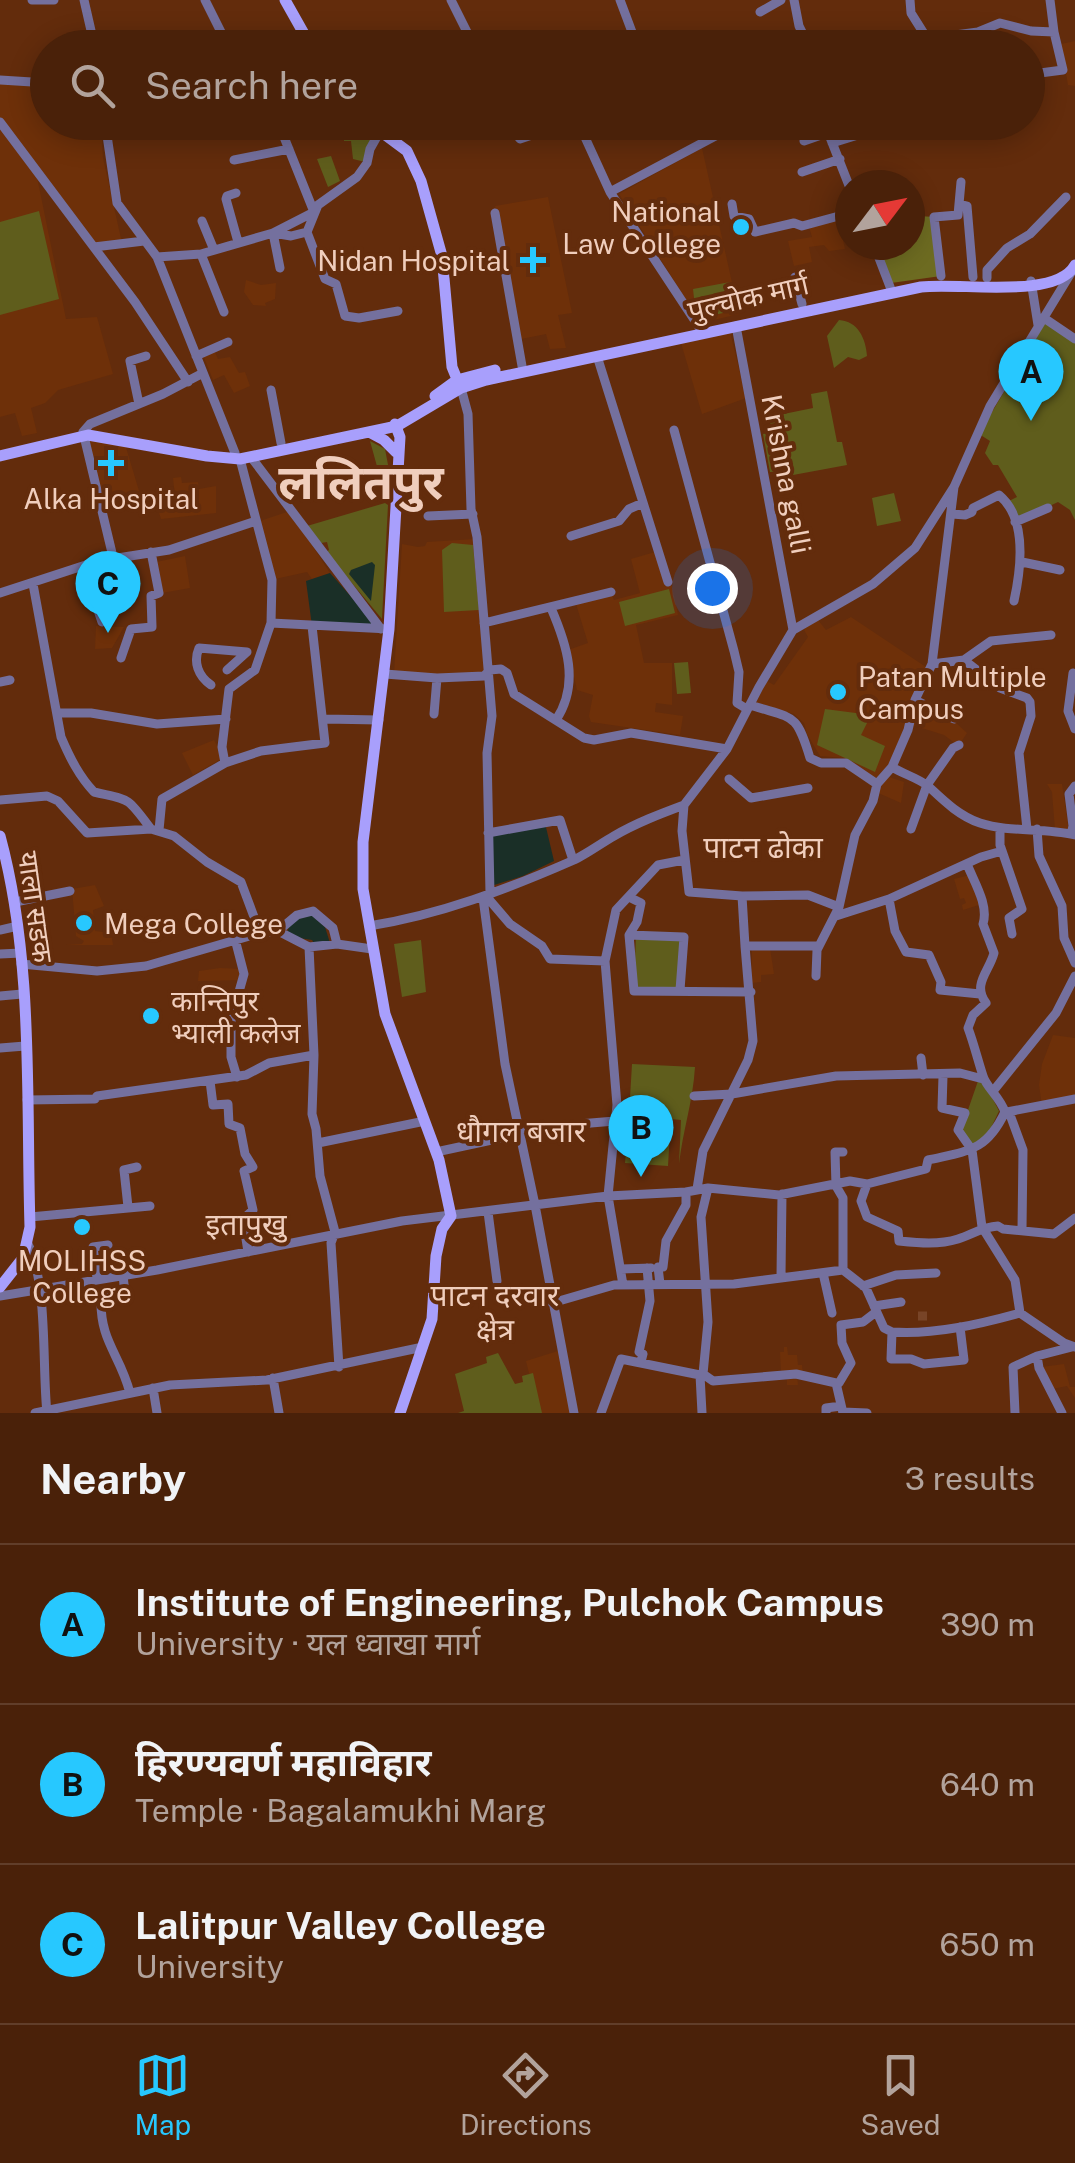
<!DOCTYPE html>
<html lang="en">
<head>
<meta charset="utf-8">
<style>
	:root { --surface:#4a2109; --page:#542e17; --text:#f1f3f6; --muted:#b2a39c; --line:#613e2a; --accent:#27c8ff }
	body { margin:0; font-family:"Public Sans","Noto Sans Devanagari",sans-serif; background:var(--page); color:var(--text) }
	.compass { position:absolute; left:835px; top:170px; width:90px; height:90px; border-radius:50%; background:var(--surface); box-shadow:0 5px 25px #0003; rotate:58deg }
	.you { position:absolute; left:712px; top:588px; width:35px; height:35px; margin:-25px; border:8px solid #fff; border-radius:50%; background:#1a73e8; box-shadow:0 0 0 15px #1a73e833 }
	.badge { display:grid; place-items:center; width:65px; height:65px; border-radius:50%; background:var(--accent); color:#111; font-size:32px; font-weight:700 }
	.pin { position:absolute; translate:-50% -82px; filter:drop-shadow(0 2px 5px #0008) }
	.pin::after { content:''; position:absolute; top:52px; width:35px; height:30px; background:inherit; clip-path:polygon(0 0,100% 0,50% 100%) }
	.list { margin:0; padding:0; list-style:none }
	h2 { display:flex; justify-content:space-between; align-items:center; height:130px; margin:0; padding:0 40px; font-size:42px }
	h2 small { font-size:32px; font-weight:400; color:var(--muted) }
	.list li { display:grid; grid-template-columns:65px 1fr auto; gap:30px; align-items:center; box-sizing:border-box; height:160px; padding:0 40px; border-top:2px solid var(--line) }
	.list b { display:block; font-size:38px; white-space:nowrap }
	.list p { margin:0; font-size:32px; white-space:nowrap; color:var(--muted) }
	.list em { font-size:32px; font-style:normal; color:var(--muted) }
	.icon { flex:none; width:55px; height:55px; fill:none; stroke:currentColor; stroke-width:2; stroke-linecap:round; stroke-linejoin:round }
	.map { position:relative; flex:none; width:1075px; height:1413px; overflow:hidden }
	.search { position:absolute; background:var(--surface); box-shadow:0 5px 25px #0003; left:30px; right:30px; top:30px; height:110px; display:flex; align-items:center; gap:25px; box-sizing:border-box; padding:0 35px; border-radius:55px; color:var(--muted); font-size:38px }
	.sheet { height:610px; background:var(--surface) }
	nav { display:flex; justify-content:space-around; align-items:center; box-sizing:border-box; height:140px; border-top:2px solid var(--line); background:var(--surface); font-size:28px; color:var(--muted) }
	nav a { display:grid; justify-items:center; gap:5px }
	nav .on { color:var(--accent) }
	.map>svg:first-child { display:block }
	.built { fill:#6e3009 }
	.green { fill:#5f5d1c }
	.forest { fill:#6d6b21 }
	.water { fill:#1a2f27 }
	.lines { fill:none; stroke-linecap:round; stroke-linejoin:round }
	.minor-tunnel { stroke:#784427; stroke-width:9; stroke-dasharray:9 4.5; stroke-linecap:butt }
	.minor { stroke:#74709e; stroke-width:9 }
	.major { stroke:#a89ffc; stroke-width:11 }
	.poi-dot { fill:#27c8ff; stroke:#632c0c; stroke-width:4 }
	.labels { text-anchor:middle; dominant-baseline:central; stroke-width:8; stroke-linejoin:round; paint-order:stroke }
	.poi-label { font-size:28px; fill:#f0cebd; stroke:#632c0c; text-anchor:start }
	.street-label { font-size:28px; fill:#f0cebd; stroke:#632c0c }
	.neighbourhood-label { font-size:30px; fill:#f0cebd; stroke:#632c0c }
	.town-label { font-size:48px; font-weight:bold; fill:#f0cebd; stroke:#632c0c }
</style>
</head>
<body>
<div class="map">
<svg width="1075" height="1413" viewBox="0 0 1075 1413">
	<rect width="100%" height="100%" fill="#632c0c"/>
	<path class="built" d="M1075,41V86L1068,85L1061,44Z
		M0,83L47,86L48,122L101,123L103,158L122,243L94,244L36,172L66,319L97,317L113,374L58,390L45,403L31,408L37,433L22,436L15,413L0,417Z
		M702,148L739,314L701,323L619,194Z
		M548,197L572,313L558,315L566,348L550,349L546,334L521,339L495,206Z
		M838,218L845,249L829,251L824,245L809,247L812,262L794,266L788,241L812,237L809,227Z
		M246,280L261,285L276,283L275,299L265,303L266,306L253,305L244,292Z
		M730,332L746,398L702,414L681,343Z
		M214,350L218,359L230,357L239,373L245,372L250,386L234,393L224,375L213,380L203,355Z
		M90,439L125,444L142,501L105,513L87,442Z
		M181,477L182,483L198,482L199,489L216,486V513L161,519L156,503L175,497L173,478Z
		M290,511L330,573L312,579L307,572L275,579L257,522Z
		M475,539L487,667L481,676L394,674L402,544L418,547L425,546L427,542Z
		M655,552L665,586H672L678,615L636,625L644,663H672V705L656,703L655,712L683,716L680,735L591,722L589,716L593,695L577,690L568,650L588,643L576,604L611,593L614,600L640,593L631,559Z
		M185,556L190,588L162,593L156,562Z
		M851,617L926,667L893,761L876,779L844,758L820,756L807,734L804,723L794,714L756,703L767,681L774,685L808,637L804,630L806,627L818,620L826,630Z
		M96,626L124,627L112,648L95,649Z
		M916,702L953,720L967,733L961,742L956,744L944,735L909,724Z
		M214,740L223,758L193,775L182,753Z
		M886,776L904,782L901,803L876,792Z
		M1047,784H1062L1069,831L1055,830L1052,792Z
		M970,875L979,905L963,910L962,905L966,903L964,898L960,899L954,879Z
		M95,885L104,906L93,910L95,931L111,933L113,945H66L82,944L84,941L76,936L72,889Z
		M752,947L770,948L774,974L761,975V982L752,983Z
		M220,968L243,969L241,980L198,981L199,971Z
		M1053,1035L1075,1038V1097L1042,1106L1039,1085L1042,1064Z
		M784,1347H787L788,1355H797L798,1365H802L803,1374L797,1375L798,1385H787V1376L781,1373L780,1352H784Z
		M561,1350L570,1413H539L526,1361Z
		M1064,1364L1070,1387H1075V1398L1067,1386L1052,1389L1041,1367Z"/>
	<path class="green" d="M344,123H358L373,136L365,162L353,159L351,141H344Z
		M331,156L340,181L328,187L317,159Z
		M39,211L59,299L0,315V222Z
		M730,282L736,310L701,318L695,307L693,289Z
		M839,320C858,321 866,339 867,356L859,360L848,357L834,368L827,336Z
		M1046,321L1075,334V520L1070,510L1058,502L1018,521L1009,501L1017,497L998,465H993L985,453L990,441L979,434Z
		M827,391L837,442H842L847,465L793,475L792,470L770,472L763,434L772,432L769,417L813,408L811,394Z
		M370,441L385,449L389,470H378Z
		M894,493L901,521L877,526L872,498Z
		M385,503L388,505L382,619L326,552L329,550L327,542L321,543L307,526Z
		M452,543L473,545L479,610L444,612L442,550Z
		M669,589L675,613L625,626L619,602Z
		M688,662L691,693L677,694L674,663Z
		M825,709L871,715L861,735L885,746L875,772L817,745Z
		M636,934L685,938L682,987H634Z
		M421,940L426,992L402,997L394,944Z
		M632,1064L695,1067C693,1101 683,1130 679,1164L681,1120L629,1115Z
		M978,1081L986,1086L999,1111L987,1136L969,1147L960,1133Z
		M628,1129L670,1132L668,1166L625,1163Z
		M498,1353L515,1384L523,1382L522,1376L533,1373L542,1413H458L464,1411L455,1374L487,1363L486,1357Z"/>
	<path class="forest" d="M910,186H913L919,216L934,217L941,276L891,283L878,249L883,248L882,245H910Z"/>
	<path class="water" d="M372,562L375,565L371,601L349,574L351,570Z
		M330,573L371,619V626H312L306,581Z
		M545,823L554,861L523,876L491,886L489,835Z
		M312,915L325,927L330,943L315,945L312,940L286,936L291,921Z"/>
	<g class="lines">
		<path class="minor-tunnel" d="M918,1316H931"/>
		<path class="minor" d="M32,0H54
			M84,0L95,48
			M205,0L229,48
			M451,0L475,48
			M620,0L638,48
			M794,0L799,26L810,48
			M910,0L911,13L933,48
			M760,12L781,0
			M939,48L955,35L978,32L1000,23L1031,31L1054,32L1050,0
			M1035,70L1040,73L1063,70L1054,32
			M0,80L48,83
			M0,122L135,302L188,382
			M105,122L117,203L157,257L235,453
			M506,122L520,139L571,122
			M578,122L610,192L703,333
			M824,122L850,188
			M804,141L827,133
			M832,143L858,135L872,122
			M234,160L289,149
			M802,172L840,159
			M961,182L959,204L967,206L973,277
			M610,192L738,124
			M236,193L227,196L226,199L238,242
			M732,204L734,216L749,219L755,232L794,223L802,226L850,213
			M495,213L522,366
			M202,221L214,250
			M307,232L318,205L357,177L367,163L370,149L379,133
			M874,245L892,292
			M94,247L144,241
			M201,254L224,312
			M157,257L201,254L273,233L314,212L278,122
			M280,268L273,233L291,236L307,232L325,279L336,284L345,316L359,318L398,311
			M941,276L934,217L958,215L959,204
			M795,277L802,304
			M987,278V270L1007,248L1030,234L1066,197
			M1031,281L1038,325
			M1044,318L1075,339
			M736,326L793,630
			M196,356L228,342
			M597,356L668,582
			M461,388L468,414L471,509L477,537L492,716L487,753L490,893
			M271,390L281,443
			M139,404L130,361L146,356
			M674,430L734,651L739,672L737,703L747,709
			M251,457L381,629
			M240,459L272,580L271,623L389,629
			M952,514L965,515L972,512L973,508L999,495C1028,519 1021,569 1014,601
			M428,516L473,514
			M1015,522L1048,508
			M571,536L619,521L629,509L643,503
			M113,557L83,432L90,424L163,394L203,373
			M1022,562L1060,570
			M83,566L102,622
			M33,584L61,737C70,758 79,776 94,792C132,801 126,796 151,829
			M0,593L98,561L169,550L256,521
			M551,608C567,645 580,684 556,720
			M484,623L611,592
			M793,630L759,687L727,749L684,805L682,831L689,892L742,896L745,946H819
			M793,630L873,584L915,548L954,487L990,406L1071,273
			M121,658L131,629L152,627L151,596L159,593L151,552
			M964,660L1000,688L1027,698L1030,702L1031,716L1019,753L1027,829
			M932,664L964,660L991,641L1051,635
			M227,670L247,652
			M1073,673L1068,711L1075,729
			M385,674L437,678L484,676L490,670L501,669L507,673L514,694L584,738L594,740L631,733L727,749
			M0,682L10,680
			M211,685C198,676 193,662 199,648L247,652
			M915,700L954,719
			M750,705C793,719 796,711 810,758L821,763H846L877,784
			M58,713H91L157,724L226,719
			M434,714L437,678
			M325,719L379,720
			M225,763L222,747L229,689L255,670L271,623
			M892,767C903,774 918,778 928,786C943,800 959,816 980,823C1011,833 1043,827 1075,835
			M729,779L751,798L808,788
			M0,800L47,796L58,801L87,833L151,829L174,836L207,862L241,882L260,933L278,931L309,947L337,944L372,949
			M1000,828V845L1022,909L1009,918L1012,934
			M911,829L927,785L953,748L959,745
			M1037,829L1039,856L1062,906L1064,938L1075,963
			M159,830L162,799L225,763L261,751L325,743L312,626
			M488,833L560,820L573,860
			M1071,834L1073,826L1069,794L1075,786
			M967,864C974,882 989,905 983,924L994,953C989,972 972,984 986,1003L973,1015L968,1028C974,1044 978,1061 983,1076C986,1087 1000,1097 1005,1112
			M486,896L510,924L542,946L550,959L605,961
			M742,896L808,895L839,907
			M629,897L641,903L637,922L629,935L634,991L751,992
			M483,898L505,1064L535,1205L574,1413
			M889,899L895,931L906,952L929,955L941,982L940,990L980,994
			M15,902L70,891
			M836,916L889,899L981,857L1002,851
			M369,926C439,915 508,889 574,860C588,853 600,844 614,836C636,823 660,814 684,805
			M0,930L18,926
			M278,931L297,915L313,911L333,928L337,944
			M629,935L684,937L680,990
			M235,939L244,974L231,1020V1057L237,1077
			M309,947L314,1055L312,1114L316,1129L320,1176L335,1232L331,1243L339,1367
			M0,954L21,953
			M21,964L97,971L146,966L260,933
			M816,976L817,950L839,907L855,835L873,801L877,784L892,767L908,730L915,700L932,664L954,487
			M0,996L22,994
			M0,1048L25,1046
			M921,1058L923,1075
			M943,1076L942,1108L965,1113L958,1130L972,1150L982,1227L1015,1280L1020,1313
			M210,1081L213,1105L228,1104L229,1124L240,1128L245,1154L253,1167L244,1171L253,1210L243,1219L248,1252
			M994,1090L1056,1013L1075,976
			M694,1096L732,1094L836,1076L960,1073L983,1079
			M27,1100L95,1099L97,1096L246,1075L269,1063L314,1055
			M1007,1112L1075,1099
			M1009,1112L1023,1150L1022,1229
			M519,1129L615,1121
			M318,1143L425,1121
			M436,1152L520,1134
			M867,1184L861,1201L867,1217L898,1231L899,1241C919,1243 939,1245 958,1239C973,1234 982,1227 998,1226L1003,1229L1054,1234L1075,1218
			M697,1189L703,1151L748,1060L753,1041L745,946
			M128,1207L124,1170L137,1167
			M488,1212L497,1281
			M30,1217L150,1206
			M28,1244C48,1283 42,1367 47,1413
			M621,1269L651,1268
			M843,1270L866,1288L884,1328L892,1332C934,1335 980,1324 1020,1313L1064,1343L1075,1347
			M843,1270V1198L836,1186L835,1152H843
			M823,1273L832,1313
			M123,1275L125,1294L101,1299C100,1342 120,1354 130,1393
			M781,1276L782,1194
			M97,1278L93,1247L108,1245
			M660,1284L658,1267H663L666,1241L686,1205V1192L708,1188L779,1195L850,1181L867,1184L926,1169L928,1160C967,1151 986,1152 1005,1112
			M623,1285L608,1196L617,1105L605,961L616,910L658,865L684,860
			M863,1286L896,1275L936,1273
			M0,1296L157,1270L402,1221L608,1196L686,1192
			M552,1303L614,1285L734,1284L843,1270
			M874,1306L901,1302
			M892,1332L891,1359H911L924,1364L964,1360L960,1327
			M641,1362L643,1354L639,1352L650,1301L647,1268
			M703,1374L713,1381L796,1374L836,1383
			M273,1378L279,1413
			M836,1383H839L851,1363L842,1343L841,1325L863,1322L876,1312
			M836,1383L843,1413
			M153,1388L157,1413
			M843,1412L867,1413
			M35,1413L170,1385L267,1380L423,1347
			M601,1413L621,1359L700,1375
			M702,1413L700,1375L703,1374L708,1322L701,1217L708,1188
			M826,1413V1408L841,1406
			M1015,1413L1013,1367L1037,1356
			M1062,1413L1039,1368L1037,1356L1072,1347"/>
		<path class="major" d="M285,0L312,48
			M368,122L407,151L421,181L442,256L452,367L459,384
			M435,396L457,380L495,370
			M395,424L400,437L389,629L363,842V889L385,1014L439,1160L451,1216L442,1229L436,1256L432,1319L400,1413
			M369,432L384,440L396,452
			M0,456L88,435L207,456L240,459L397,426L461,388L486,380L921,287C959,282 1056,300 1075,265
			M0,836C34,961 26,1097 30,1227L23,1258L0,1287"/>
	</g>
	<g class="poi-dot">
		<circle cx="741" cy="227" r="10"/>
		<path d="M528 245h10v10h10v10h-10v10h-10v-10h-10v-10h10z"/>
		<path d="M106 448h10v10h10v10h-10v10h-10v-10h-10v-10h10z"/>
		<circle cx="838" cy="692" r="10"/>
		<circle cx="84" cy="923" r="10"/>
		<circle cx="151" cy="1016" r="10"/>
		<circle cx="82" cy="1227" r="10"/>
	</g>
	<g class="labels">
		<g class="poi-label">
			<text x="721" y="211" text-anchor="end">National<tspan x="721" dy="32">Law College</tspan></text>
			<text x="510" y="260" text-anchor="end">Nidan Hospital</text>
			<text x="111" y="498" text-anchor="middle">Alka Hospital</text>
			<text x="858" y="676">Patan Multiple<tspan x="858" dy="32">Campus</tspan></text>
			<text x="104" y="923">Mega College</text>
			<text x="171" y="1000">कान्तिपुर<tspan x="171" dy="32">भ्याली कलेज</tspan></text>
			<text x="82" y="1260" text-anchor="middle">MOLIHSS<tspan x="82" dy="32">College</tspan></text>
		</g>
		<g class="street-label">
			<text transform="translate(748 297) rotate(-13)">पुल्चोक मार्ग</text>
			<text transform="translate(787 474) rotate(79)">Krishna galli</text>
			<text transform="translate(36 907) rotate(82)">याला सडक</text>
		</g>
		<g class="neighbourhood-label">
			<text x="763" y="847">पाटन ढोका</text>
			<text x="521" y="1131">धौगल बजार</text>
			<text x="246" y="1224">इतापुखु</text>
			<text x="495" y="1295">पाटन दरवार<tspan x="495" dy="34">क्षेत्र</tspan></text>
		</g>
		<g class="town-label">
			<text x="361" y="481">ललितपुर</text>
		</g>
	</g>
</svg>
<svg class="compass" viewBox="-18 -18 36 36"><path d="M0-13l5 13h-10z" fill="#e53935"/><path d="M0 13l5-13h-10z" fill="#b2a39c"/></svg>
<div class="you"></div>
<div class="pin badge" style="left:1031px;top:421px">A</div>
<div class="pin badge" style="left:641px;top:1177px">B</div>
<div class="pin badge" style="left:108px;top:633px">C</div>
<div class="search"><svg class="icon" aria-label="search" viewBox="0 0 24 24"><circle cx="10" cy="10" r="6"/><path d="M15 15l6 6"/></svg>Search here</div>
</div>
<section class="sheet">
<h2>Nearby<small>3 results</small></h2>
<ul class="list">
<li><span class="badge">A</span><div><b>Institute of Engineering, Pulchok Campus</b><p>University · यल ध्वाखा मार्ग</p></div><em>390 m</em></li>
<li><span class="badge">B</span><div><b>हिरण्यवर्ण महाविहार</b><p>Temple · Bagalamukhi Marg</p></div><em>640 m</em></li>
<li><span class="badge">C</span><div><b>Lalitpur Valley College</b><p>University</p></div><em>650 m</em></li>
</ul>
</section>
<nav>
<a class="on"><svg class="icon" aria-label="map" viewBox="0 0 24 24"><path d="M3 6l6-2 6 2 6-2v14l-6 2-6-2-6 2zM9 4v14M15 6v14"/></svg>Map</a>
<a><svg class="icon" aria-label="directions" viewBox="0 0 24 24"><path d="M12 3l9 9-9 9-9-9zM9 14v-3h6M13 9l2 2-2 2"/></svg>Directions</a>
<a><svg class="icon" aria-label="saved" viewBox="0 0 24 24"><path d="M7 4h10v16l-5-4-5 4z"/></svg>Saved</a>
</nav>
</body>
</html>
